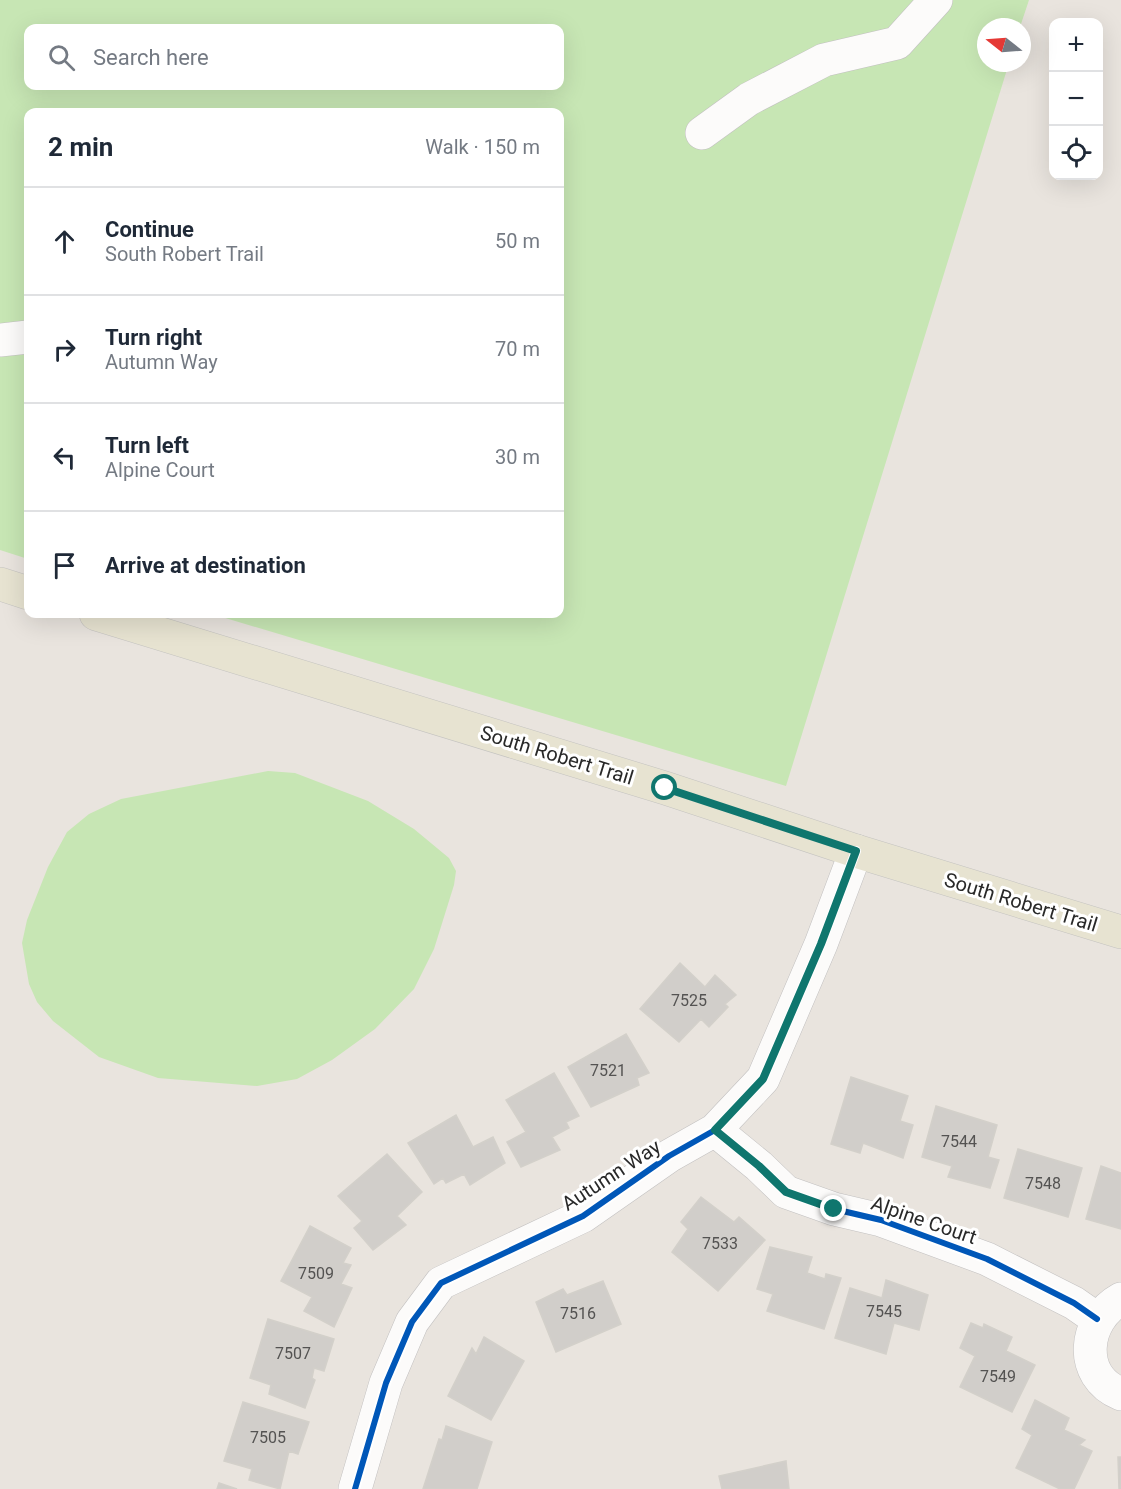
<!DOCTYPE html>
<html lang="en">
<head>
<meta charset="utf-8">
<style>
	:root { --surface:#fff; --page:#f6f6f7; --text:#1f2937; --muted:#747a83; --line:#e0e1e3 }
	body { margin:0; font-family:Roboto,sans-serif; background:var(--page); color:var(--text) }
	.controls { position:absolute; right:18px; top:18px; display:grid; overflow:hidden; border-radius:12px; box-shadow:0 6px 24px #0002 }
	.controls button { width:54px; height:54px; display:grid; place-items:center; padding:0; border:0; border-bottom:2px solid var(--line); background:var(--surface); color:var(--text); font:30px sans-serif }
	.compass { position:absolute; left:977px; top:18px; width:54px; height:54px; border-radius:50%; background:var(--surface); box-shadow:0 6px 24px #0002; rotate:287deg }
	.stop { position:absolute; width:18px; height:18px; margin:-14px; border:4px solid #0f766e; border-radius:50%; background:#fff }
	.stop.end { background:#0f766e; border-color:#fff; box-shadow:0 2px 6px #0008 }
	.list { margin:0; padding:0; list-style:none }
	h2 { display:flex; justify-content:space-between; align-items:center; height:78px; margin:0; padding:0 24px; font-size:26px }
	h2 small { font-size:20px; font-weight:400; color:var(--muted) }
	.list li { display:grid; grid-template-columns:39px 1fr auto; gap:18px; align-items:center; box-sizing:border-box; height:108px; padding:0 24px; border-top:2px solid var(--line) }
	.list b { display:block; font-size:22px; white-space:nowrap }
	.list p { margin:0; font-size:20px; white-space:nowrap; color:var(--muted) }
	.list em { font-size:20px; font-style:normal; color:var(--muted) }
	.icon { flex:none; width:33px; height:33px; fill:none; stroke:currentColor; stroke-width:2; stroke-linecap:round; stroke-linejoin:round }
	.map { position:relative; flex:none; width:1121px; height:1489px; overflow:hidden }
	.search { position:absolute; background:var(--surface); box-shadow:0 6px 24px #0002; left:24px; top:24px; width:540px; height:66px; display:flex; align-items:center; gap:15px; box-sizing:border-box; padding:0 21px; border-radius:12px; color:var(--muted); font-size:22px }
	.panel { position:absolute; background:var(--surface); box-shadow:0 6px 24px #0002; left:24px; top:108px; width:540px; height:510px; border-radius:12px }
	.map>svg:first-child { display:block }
	.green { fill:#c7e6b4; fill-rule:evenodd }
	.building { fill:#d1ceca; stroke:#d3d0ca; stroke-width:1.5 }
	.lines { fill:none; stroke-linecap:round; stroke-linejoin:round }
	.minor-casing { stroke:#c2c0c0; stroke-width:34 }
	.major-casing { stroke:#c4c3c0; stroke-width:34 }
	.minor { stroke:#fcfbfa; stroke-width:33 }
	.major { stroke:#e7e3d1; stroke-width:33 }
	.cycleway-casing { stroke:#fff; stroke-width:10 }
	.cycleway { stroke:#0057b8; stroke-width:6 }
	.route { stroke:#0f766e; stroke-width:8 }
	.labels { text-anchor:middle; dominant-baseline:central; stroke-width:6; stroke-linejoin:round; paint-order:stroke }
	.number-label { font-size:16px; fill:#545352 }
	.street-label { font-size:20px; fill:#292929; stroke:#fff }
</style>
</head>
<body>
<div class="map">
<svg width="1121" height="1489" viewBox="0 0 1121 1489">
	<rect width="100%" height="100%" fill="#e9e4de"/>
	<path class="green" d="M0,0H1029L1020,27H986V63H1009L786,786L212,614H560V112H28V559L0,550ZM28,28H560V86H28Z
		M268,771L295,773L368,801L414,829L449,858L456,871L454,885L434,949L414,989L375,1029L332,1060L297,1079L257,1086L158,1078L99,1057L53,1021L37,1002L29,984L22,943L27,920L48,867L67,832L89,814L121,799Z"/>
	<path class="building" d="M680,963L705,987L715,975L736,995L725,1004L728,1007L709,1027L701,1019L679,1042L640,1009Z
		M626,1034L649,1073L637,1078L639,1085L591,1107L568,1067Z
		M554,1073L579,1116L566,1122L569,1128L552,1137L560,1150L521,1167L507,1142L526,1132L506,1100Z
		M851,1077L908,1096L900,1121L913,1125L903,1158L863,1143L860,1153L831,1144Z
		M936,1106L997,1125L988,1157L999,1160L990,1188L948,1177L952,1166L922,1157Z
		M456,1115L473,1147L493,1137L505,1163L470,1185L464,1174L446,1183L443,1178L434,1184L408,1143Z
		M1018,1149L1082,1168L1068,1217L1004,1198Z
		M387,1154L422,1192L397,1216L406,1225L373,1250L354,1228L362,1221L338,1196Z
		M1101,1166L1121,1173V1229L1086,1219Z
		M701,1197L734,1222L739,1217L765,1240L718,1291L672,1252L688,1229L681,1222Z
		M310,1226L351,1248L343,1263L351,1265L341,1284L352,1288L334,1327L304,1311L312,1297L281,1281Z
		M770,1247L812,1257L807,1273L825,1279L826,1274L841,1278L824,1329L767,1311L773,1294L757,1289Z
		M886,1280L928,1295L919,1330L894,1323L886,1354L835,1338L850,1288L882,1298Z
		M603,1281L621,1324L556,1352L536,1302L563,1289L567,1295Z
		M268,1319L334,1339L324,1371L314,1368L312,1378L315,1380L305,1408L269,1394L271,1385L250,1378Z
		M971,1323L983,1328L984,1324L1012,1337L1006,1351L1035,1365L1012,1412L960,1387L975,1356L960,1348Z
		M484,1337L524,1361L491,1420L448,1396L472,1348L476,1354Z
		M1035,1400L1069,1418L1064,1430L1085,1440L1079,1445L1092,1451L1074,1489H1060L1016,1468L1032,1435L1022,1429Z
		M243,1402L309,1422L298,1454L289,1451L280,1489L249,1480L252,1469L224,1461Z
		M446,1426L492,1442L477,1489H423L439,1439L442,1440Z
		M1118,1457H1121V1489H1119Z
		M786,1461L789,1489H722L719,1476Z
		M219,1483L237,1489H217Z"/>
	<g class="lines">
		<g class="minor-casing">
			<path id="minor" d="M702,133L749,99L824,60L897,43L936,0
				M0,340L28,337
				M715,1130L759,1166L786,1192L834,1209L881,1220L987,1259L1074,1303L1097,1319
				M1121,1299C1083,1320 1077,1376 1121,1394
				M355,1489L386,1383L412,1322L441,1283L583,1216L669,1156L715,1130L763,1079L821,944L856,851"/>
		</g>
		<g class="major-casing">
			<path id="major" d="M0,584L28,593
				M96,614L665,788L856,851L1121,932"/>
		</g>
		<use href="#minor" class="minor"/>
		<use href="#major" class="major"/>
		<g class="cycleway-casing">
			<path id="cycleway" d="M715,1130L759,1166L786,1192L834,1209L881,1220L987,1259L1074,1303L1097,1319
				M355,1489L386,1383L412,1322L441,1283L583,1216L669,1156L715,1130L763,1079L821,944L856,851"/>
		</g>
		<use href="#cycleway" class="cycleway"/>
	</g>
	<g class="lines">
		<path class="route" d="M665,788L856,851L821,944L763,1079L715,1130L759,1166L786,1192L834,1209"/>
	</g>
	<g class="labels">
		<g class="number-label">
			<text x="689" y="1000">7525</text>
			<text x="608" y="1070">7521</text>
			<text x="959" y="1141">7544</text>
			<text x="1043" y="1183">7548</text>
			<text x="720" y="1243">7533</text>
			<text x="316" y="1273">7509</text>
			<text x="884" y="1311">7545</text>
			<text x="578" y="1313">7516</text>
			<text x="293" y="1353">7507</text>
			<text x="998" y="1376">7549</text>
			<text x="268" y="1437">7505</text>
		</g>
		<g class="street-label">
			<text transform="translate(557 755) rotate(17)">South Robert Trail</text>
			<text transform="translate(1021 902) rotate(17)">South Robert Trail</text>
			<text transform="translate(611 1175) rotate(-33)">Autumn Way</text>
			<text transform="translate(924 1220) rotate(19)">Alpine Court</text>
		</g>
	</g>
</svg>
<div class="controls">
<button>+</button>
<button>−</button>
<button><svg class="icon" aria-label="locate" viewBox="0 0 24 24"><circle cx="12" cy="12" r="6"/><path d="M12 2v4M12 18v4M2 12h4M18 12h4"/></svg></button>
</div>
<svg class="compass" viewBox="-18 -18 36 36"><path d="M0-13l5 13h-10z" fill="#e53935"/><path d="M0 13l5-13h-10z" fill="#747a83"/></svg>
<div class="stop" style="left:665px;top:788px"></div>
<div class="stop end" style="left:834px;top:1209px"></div>
<div class="search"><svg class="icon" aria-label="search" viewBox="0 0 24 24"><circle cx="10" cy="10" r="6"/><path d="M15 15l6 6"/></svg>Search here</div>
<section class="panel">
<h2>2 min<small>Walk · 150 m</small></h2>
<ul class="list">
<li><svg class="icon" aria-label="ahead" viewBox="0 0 24 24"><path d="M12 20V5M6 11l6-6 6 6"/></svg><div><b>Continue</b><p>South Robert Trail</p></div><em>50 m</em></li>
<li><svg class="icon" aria-label="right" viewBox="0 0 24 24"><path d="M7 20v-9h11M14 6l5 5-5 5"/></svg><div><b>Turn right</b><p>Autumn Way</p></div><em>70 m</em></li>
<li><svg class="icon" aria-label="left" viewBox="0 0 24 24"><path d="M17 20v-9H6M10 6l-5 5 5 5"/></svg><div><b>Turn left</b><p>Alpine Court</p></div><em>30 m</em></li>
<li><svg class="icon" aria-label="arrive" viewBox="0 0 24 24"><path d="M6 21V4h12l-3 4 3 4H6"/></svg><div><b>Arrive at destination</b></div></li>
</ul>
</section>
</div>
</body>
</html>
